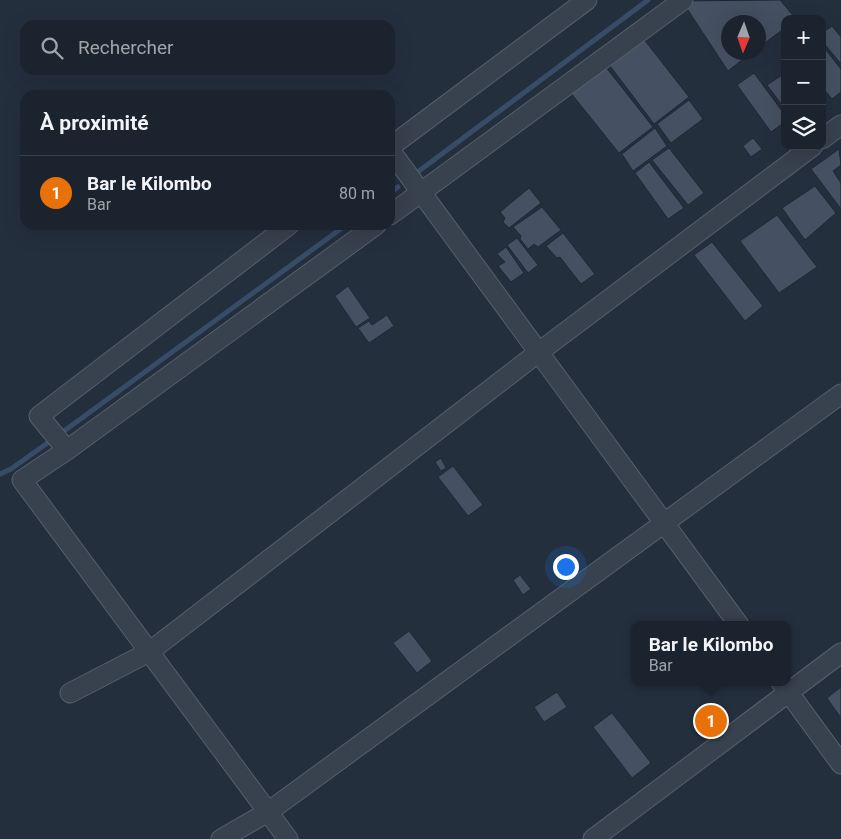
<!DOCTYPE html>
<html lang="fr">
<head>
<meta charset="utf-8">
<style>
	:root { --surface:#1b232e; --page:#282f3a; --text:#f1f3f6; --muted:#a0a4aa; --line:#39404a; --accent:#8ab4f8 }
	body { margin:0; font-family:Roboto,sans-serif; background:var(--page); color:var(--text) }
	.controls { position:absolute; right:15px; top:15px; display:grid; overflow:hidden; border-radius:10px; box-shadow:0 5px 20px #0002 }
	.controls button { width:45px; height:45px; display:grid; place-items:center; padding:0; border:0; border-bottom:1px solid var(--line); background:var(--surface); color:var(--text); font:25px sans-serif }
	.compass { position:absolute; left:721px; top:15px; width:45px; height:45px; border-radius:50%; background:var(--surface); box-shadow:0 5px 20px #0002; rotate:182deg }
	.you { position:absolute; left:565px; top:566px; width:18px; height:18px; margin:-12px; border:4px solid #fff; border-radius:50%; background:#1a73e8; box-shadow:0 0 0 8px #1a73e833 }
	.badge { display:grid; place-items:center; width:32px; height:32px; border-radius:50%; background:var(--accent); color:#fff; font-size:16px; font-weight:700 }
	.pin { position:absolute; translate:-50% -50%; border:2px solid #fff; box-shadow:0 1px 5px #0006 }
	.popup { position:absolute; left:631px; top:621px; width:160px; height:65px; box-sizing:border-box; display:grid; place-content:center; border-radius:10px; background:var(--surface); filter:drop-shadow(0 1px 4px #0005); font-size:16px; white-space:nowrap; color:var(--muted) }
	.popup b { font-size:19px; color:var(--text) }
	.popup::after { content:''; position:absolute; left:50%; top:100%; margin-left:-10px; border:10px solid transparent; border-top-color:var(--surface) }
	.list { margin:0; padding:0; list-style:none }
	h2 { display:flex; justify-content:space-between; align-items:center; height:65px; margin:0; padding:0 20px; font-size:21px }
	h2 small { font-size:16px; font-weight:400; color:var(--muted) }
	.list li { display:grid; grid-template-columns:32px 1fr auto; gap:15px; align-items:center; box-sizing:border-box; height:75px; padding:0 20px; border-top:1px solid var(--line) }
	.list b { display:block; font-size:19px; white-space:nowrap }
	.list p { margin:0; font-size:16px; white-space:nowrap; color:var(--muted) }
	.list em { font-size:16px; font-style:normal; color:var(--muted) }
	.icon { flex:none; width:28px; height:28px; fill:none; stroke:currentColor; stroke-width:2; stroke-linecap:round; stroke-linejoin:round }
	.map { position:relative; flex:none; width:841px; height:839px; overflow:hidden }
	.search { position:absolute; background:var(--surface); box-shadow:0 5px 20px #0002; left:20px; top:20px; width:375px; height:55px; display:flex; align-items:center; gap:12px; box-sizing:border-box; padding:0 18px; border-radius:15px; color:var(--muted); font-size:19px }
	.panel { position:absolute; background:var(--surface); box-shadow:0 5px 20px #0002; left:20px; top:90px; width:375px; height:140px; border-radius:15px }
	.map>svg:first-child { display:block }
	.lines { fill:none; stroke-linecap:round; stroke-linejoin:round }
	.stream { stroke:#394c67; stroke-width:5 }
	.building { fill:#455162; stroke:#1f2835 }
	.minor-casing { stroke:#565f6c; stroke-width:21 }
	.minor { stroke:#38414e; stroke-width:19 }
</style>
</head>
<body>
<div class="map">
<svg width="841" height="839" viewBox="0 0 841 839">
	<rect width="100%" height="100%" fill="#242f3e"/>
	<g class="lines">
		<path class="stream" d="M419,171L648,0
			M390,193L398,187
			M60,434L346,225
			M0,474L11,469L53,439"/>
	</g>
	<path class="building" d="M780,0L796,19H785V28L758,48V22H728V52H752L728,71L682,1Z
		M832,26L841,37V64L822,41V33Z
		M639,33L689,97L654,124L604,58Z
		M822,45L841,69V92L832,99L822,87Z
		M601,61L653,127L619,153L566,87Z
		M754,73L785,115V122L771,132L737,85Z
		M782,75L785,79V109L767,85Z
		M689,100L703,119L671,143L657,124Z
		M655,128L667,146L633,171L622,154Z
		M753,138L762,149L751,157L743,146Z
		M669,148L704,193L688,205L652,160Z
		M839,149L841,165L833,171L841,183V209L811,169Z
		M649,162L684,208L668,219L635,173Z
		M815,186L836,213L805,240L782,208Z
		M529,188L541,203L509,228L503,222L505,218L500,212Z
		M542,207L561,230L538,247L534,244L528,249L520,239L521,236L513,227Z
		M777,215L817,267L779,293L740,241Z
		M563,233L595,274L581,284L560,257L557,258L546,246Z
		M517,238L538,265L528,273L507,245Z
		M712,242L763,306L745,321L694,255Z
		M506,247L524,273L511,282L498,266L505,262L497,254Z
		M348,286L370,318L356,327L335,296Z
		M387,315L394,326L369,343L358,328L369,321L372,325Z
		M441,458L446,468L441,471L435,462Z
		M453,466L483,505L468,516L438,477Z
		M520,575L531,589L523,595L513,580Z
		M409,631L432,661L417,673L393,643Z
		M841,687V718L827,698Z
		M557,692L567,707L544,722L534,707Z
		M612,713L651,763L632,778L593,727Z"/>
	<g class="lines">
		<g class="minor-casing">
			<path id="minor" d="M822,139L841,125
				M390,147L587,0
				M390,150L739,625
				M390,215L683,0
				M289,225L39,416L67,450L376,225
				M67,450L22,480L288,839
				M781,682L841,764
				M70,693L149,652L539,352L813,146
				M221,839L268,812L841,394
				M593,839L841,653"/>
		</g>
		<use href="#minor" class="minor"/>
	</g>
</svg>
<div class="controls">
<button>+</button>
<button>−</button>
<button><svg class="icon" aria-label="layers" viewBox="0 0 24 24"><path d="M12 4l9 5-9 5-9-5zM3 14l9 5 9-5"/></svg></button>
</div>
<svg class="compass" viewBox="-18 -18 36 36"><path d="M0-13l5 13h-10z" fill="#e53935"/><path d="M0 13l5-13h-10z" fill="#a0a4aa"/></svg>
<div class="you"></div>
<div class="pin badge" style="left:711px;top:721px;background:#e8710a">1</div>
<div class="popup"><b>Bar le Kilombo</b>Bar</div>
<div class="search"><svg class="icon" aria-label="search" viewBox="0 0 24 24"><circle cx="10" cy="10" r="6"/><path d="M15 15l6 6"/></svg>Rechercher</div>
<section class="panel">
<h2>À proximité<small></small></h2>
<ul class="list">
<li><span class="badge" style="background:#e8710a">1</span><div><b>Bar le Kilombo</b><p>Bar</p></div><em>80 m</em></li>
</ul>
</section>
</div>
</body>
</html>
